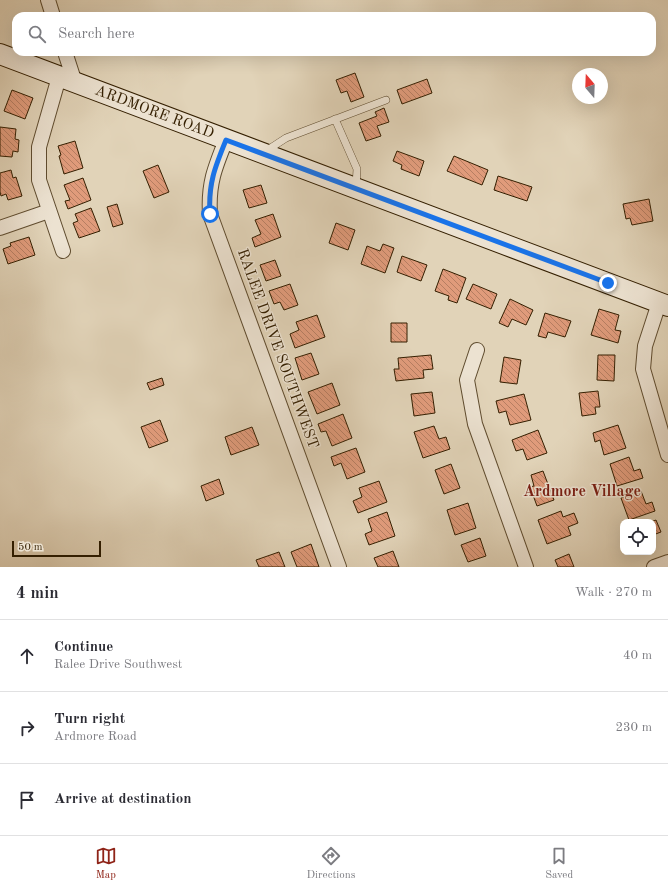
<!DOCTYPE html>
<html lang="en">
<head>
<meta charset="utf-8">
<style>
	:root { --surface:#fff; --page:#f2f2f3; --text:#2b2b33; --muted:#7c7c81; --line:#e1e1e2; --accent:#8f2418 }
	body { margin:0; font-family:"Old Standard TT",serif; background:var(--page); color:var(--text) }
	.controls { position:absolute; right:12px; bottom:12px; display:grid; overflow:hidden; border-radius:8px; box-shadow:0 4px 16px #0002 }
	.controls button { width:36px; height:36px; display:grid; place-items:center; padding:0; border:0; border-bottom:1px solid var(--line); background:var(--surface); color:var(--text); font:20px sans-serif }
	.compass { position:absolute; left:572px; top:68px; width:36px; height:36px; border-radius:50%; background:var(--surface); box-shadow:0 4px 16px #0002; rotate:341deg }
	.scale { position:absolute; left:12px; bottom:10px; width:89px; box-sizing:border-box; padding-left:4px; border:2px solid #341f01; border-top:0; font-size:11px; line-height:14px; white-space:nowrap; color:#341f01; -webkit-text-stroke:3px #ece2d1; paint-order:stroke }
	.stop { position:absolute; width:12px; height:12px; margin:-9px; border:3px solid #1a73e8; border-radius:50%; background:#fff }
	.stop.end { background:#1a73e8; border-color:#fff; box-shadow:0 1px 4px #0008 }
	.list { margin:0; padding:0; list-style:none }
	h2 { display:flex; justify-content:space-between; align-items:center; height:52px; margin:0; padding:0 16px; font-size:17px }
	h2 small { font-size:13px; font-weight:400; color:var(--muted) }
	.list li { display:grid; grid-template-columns:26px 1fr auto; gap:12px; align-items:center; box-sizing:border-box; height:72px; padding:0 16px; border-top:1px solid var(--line) }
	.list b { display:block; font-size:15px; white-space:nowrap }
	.list p { margin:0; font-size:13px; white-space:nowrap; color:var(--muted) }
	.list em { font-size:13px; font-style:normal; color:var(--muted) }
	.icon { flex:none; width:22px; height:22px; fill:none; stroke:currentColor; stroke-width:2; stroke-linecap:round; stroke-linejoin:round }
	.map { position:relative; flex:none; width:668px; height:567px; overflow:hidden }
	.search { position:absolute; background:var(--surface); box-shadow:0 4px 16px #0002; left:12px; right:12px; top:12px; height:44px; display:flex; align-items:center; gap:10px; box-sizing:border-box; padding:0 14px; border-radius:12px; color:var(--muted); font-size:15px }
	.sheet { height:268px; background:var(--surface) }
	nav { display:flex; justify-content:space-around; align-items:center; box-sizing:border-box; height:56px; border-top:1px solid var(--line); background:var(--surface); font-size:11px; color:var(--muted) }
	nav a { display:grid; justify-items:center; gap:2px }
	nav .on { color:var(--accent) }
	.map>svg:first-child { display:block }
	.building { fill:url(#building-back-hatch); stroke:#341f01 }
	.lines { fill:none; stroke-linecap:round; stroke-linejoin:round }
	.lane-casing { stroke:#5f4c2f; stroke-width:8 }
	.street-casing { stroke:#5f4c2f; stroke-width:16 }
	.secondary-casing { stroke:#341f01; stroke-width:22 }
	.lane { stroke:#ece2d1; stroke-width:7 }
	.street { stroke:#ece2d1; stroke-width:14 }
	.secondary { stroke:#ece2d1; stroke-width:20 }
	.route { stroke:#1a73e8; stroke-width:5 }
	.labels { text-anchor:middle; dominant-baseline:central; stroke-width:3; stroke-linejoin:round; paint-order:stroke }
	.street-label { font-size:15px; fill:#341f01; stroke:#ece2d1 }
	.neighbourhood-label { font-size:16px; font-weight:bold; fill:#7a1f14; stroke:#ece2d1 }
</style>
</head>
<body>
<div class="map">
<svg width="668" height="567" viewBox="0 0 668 567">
	<defs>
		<pattern id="building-back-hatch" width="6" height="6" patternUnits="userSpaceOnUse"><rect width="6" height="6" fill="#e09b7b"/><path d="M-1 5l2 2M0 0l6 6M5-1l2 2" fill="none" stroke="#b67e62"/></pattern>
	</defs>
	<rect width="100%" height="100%" fill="#e1d3b8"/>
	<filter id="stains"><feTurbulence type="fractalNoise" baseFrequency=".005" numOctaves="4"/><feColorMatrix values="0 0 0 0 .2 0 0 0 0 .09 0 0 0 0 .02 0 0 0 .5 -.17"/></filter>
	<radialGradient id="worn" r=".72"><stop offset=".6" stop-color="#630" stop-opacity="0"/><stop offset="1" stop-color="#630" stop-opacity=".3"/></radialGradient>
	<path class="building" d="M355,73L364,97L351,102L347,91L341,93L336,80Z
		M427,79L432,93L402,104L397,90Z
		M12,90L33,98L25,119L4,111Z
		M384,108L389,122L377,126L381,136L366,141L359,123L377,116L375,112Z
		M0,127L16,129L15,139L19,140L18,152L13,151L12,157L0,156Z
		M75,141L83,168L64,174L59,156L61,155L58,146Z
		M397,151L424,161L419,176L401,169L402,165L393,161Z
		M454,156L488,170L482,185L447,171Z
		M158,165L169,192L154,198L143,171Z
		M11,170L13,178L16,177L22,196L8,200L6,194L1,196L0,192V173Z
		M498,176L532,187L527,201L494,190Z
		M83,178L91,200L68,209L65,201L70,200L64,185Z
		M261,185L267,203L249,208L243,190Z
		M649,199L653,221L632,225L630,218L626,219L623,204Z
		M117,204L123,224L113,227L107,207Z
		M91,208L100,231L79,238L73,223L78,221L75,214Z
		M273,214L281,237L255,247L252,238L261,234L255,220Z
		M336,223L355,230L348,250L329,243Z
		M29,237L35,255L8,264L3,249L11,246L10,243Z
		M383,244L394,248L385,273L361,264L367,246L380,251Z
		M402,256L427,265L421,281L397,272Z
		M275,260L281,276L266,281L260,265Z
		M443,269L466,278L457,303L448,300L449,296L435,291Z
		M290,284L298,305L284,310L280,302L274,304L269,291Z
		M473,284L497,294L491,309L466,299Z
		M510,299L533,310L526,325L512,319L508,327L499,323Z
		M599,309L619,315L615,330L621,331L618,343L591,335Z
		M545,313L571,321L565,337L548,332L546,338L538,336Z
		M317,315L325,337L295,348L290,334L299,330L296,322Z
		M391,323H407V342H391Z
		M311,353L319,374L302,380L295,358Z
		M431,355L433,369L423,370L424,378L396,381L394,369H399L398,358Z
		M598,355H615L614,381L597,380Z
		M504,357L521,360L517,384L500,382Z
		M162,378L164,385L150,390L147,383Z
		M332,383L340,405L317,414L308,392Z
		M598,391L600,407H595L596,414L582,416L579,393Z
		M432,392L435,413L414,416L411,394Z
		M524,394L531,420L510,425L506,411L499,413L496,401Z
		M343,414L352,438L332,446L326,431L321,432L318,424Z
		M160,420L168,441L149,448L141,427Z
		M618,425L626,448L604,455L600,440L595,442L593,433Z
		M434,426L439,439L446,437L450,449L423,458L414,432Z
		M252,427L259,445L231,455L225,437Z
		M538,430L547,453L527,460L523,449L516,451L512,440Z
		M356,448L365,472L347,479L341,463L334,466L331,457Z
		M629,457L634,471L640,469L643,478L617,486L610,464Z
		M451,464L460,488L444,494L435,470Z
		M543,471L554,500L537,506L530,487L534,486L531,475Z
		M219,479L224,494L206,501L201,486Z
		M379,481L387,502L358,513L353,501L362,497L359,488Z
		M641,491L646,504L652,502L655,511L629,520L621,498Z
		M468,503L476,528L455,535L447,510Z
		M561,511L563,517L574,513L578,523L568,527L571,535L547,544L538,520Z
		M387,512L395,536L369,545L365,534L372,531L368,519Z
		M656,520L661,532L653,535V522H651Z
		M480,538L486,556L468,562L461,545Z
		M311,544L319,567H297L291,552Z
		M393,551L399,567H378L374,558Z
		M279,552L285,567H259L256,560Z
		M569,554L574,567H558L555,560Z"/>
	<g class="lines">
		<g class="lane-casing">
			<path id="lane" d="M335,119L357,169L356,187
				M266,151L286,138L386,100"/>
		</g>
		<g class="street-casing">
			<path id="street" d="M48,0L53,16
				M65,52L75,83
				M59,77L39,147V180L63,251
				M226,140C215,167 208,184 210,214L339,567
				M0,228L49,211
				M659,303L645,346L643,369L668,455
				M477,350L467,380L475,424L526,567
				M654,567L668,562"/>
		</g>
		<g class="secondary-casing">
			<g id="secondary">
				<path id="s1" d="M0,54L668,306"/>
			</g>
		</g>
		<use href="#lane" class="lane"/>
		<use href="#street" class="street"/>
		<use href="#secondary" class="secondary"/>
	</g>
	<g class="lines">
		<path class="route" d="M210,214C208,184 215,167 226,140L608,283"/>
	</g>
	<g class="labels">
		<g class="street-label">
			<text stroke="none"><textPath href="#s1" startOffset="165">ARDMORE ROAD</textPath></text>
			<text transform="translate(277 349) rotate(70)">RALEE DRIVE SOUTHWEST</text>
		</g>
		<g class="neighbourhood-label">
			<text x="582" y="492">Ardmore Village</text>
		</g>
	</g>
	<rect width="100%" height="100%" filter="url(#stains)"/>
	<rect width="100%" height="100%" fill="url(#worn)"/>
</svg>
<div class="controls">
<button><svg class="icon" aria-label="locate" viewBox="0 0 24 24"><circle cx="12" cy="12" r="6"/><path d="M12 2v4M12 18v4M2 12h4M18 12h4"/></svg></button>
</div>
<svg class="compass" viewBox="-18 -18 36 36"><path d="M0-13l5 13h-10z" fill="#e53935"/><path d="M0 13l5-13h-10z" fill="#7c7c81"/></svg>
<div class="scale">50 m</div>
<div class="stop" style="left:210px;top:214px"></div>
<div class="stop end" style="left:608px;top:283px"></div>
<div class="search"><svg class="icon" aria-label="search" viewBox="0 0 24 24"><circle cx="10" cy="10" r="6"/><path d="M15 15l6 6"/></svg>Search here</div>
</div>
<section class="sheet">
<h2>4 min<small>Walk · 270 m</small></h2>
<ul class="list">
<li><svg class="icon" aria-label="ahead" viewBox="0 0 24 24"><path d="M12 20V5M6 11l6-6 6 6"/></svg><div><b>Continue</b><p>Ralee Drive Southwest</p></div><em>40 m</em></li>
<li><svg class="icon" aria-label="right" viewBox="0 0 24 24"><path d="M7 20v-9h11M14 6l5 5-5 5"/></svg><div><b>Turn right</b><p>Ardmore Road</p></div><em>230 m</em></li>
<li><svg class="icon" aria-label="arrive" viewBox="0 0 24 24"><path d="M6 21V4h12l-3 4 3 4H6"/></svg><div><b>Arrive at destination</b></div></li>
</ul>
</section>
<nav>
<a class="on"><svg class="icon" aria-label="map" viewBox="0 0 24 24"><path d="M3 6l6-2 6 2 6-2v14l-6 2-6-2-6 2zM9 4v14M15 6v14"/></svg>Map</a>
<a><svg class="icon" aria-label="directions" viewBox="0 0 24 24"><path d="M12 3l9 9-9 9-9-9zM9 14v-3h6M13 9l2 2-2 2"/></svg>Directions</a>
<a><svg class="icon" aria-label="saved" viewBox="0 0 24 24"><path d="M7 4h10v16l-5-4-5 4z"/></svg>Saved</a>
</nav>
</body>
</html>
